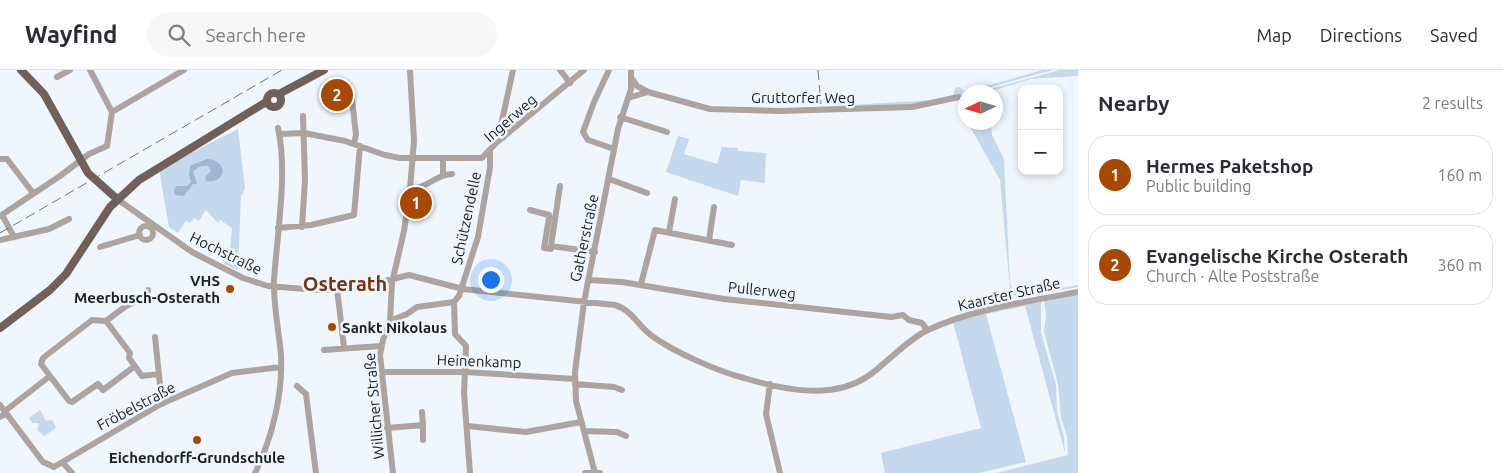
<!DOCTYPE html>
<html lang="en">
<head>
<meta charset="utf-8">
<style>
	:root { --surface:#fff; --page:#f7f7f7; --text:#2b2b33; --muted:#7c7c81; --line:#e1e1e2; --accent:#a94801 }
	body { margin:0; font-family:Ubuntu,sans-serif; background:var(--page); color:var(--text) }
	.controls { position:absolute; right:15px; top:15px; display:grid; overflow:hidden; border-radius:10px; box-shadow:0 2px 8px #0003 }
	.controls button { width:45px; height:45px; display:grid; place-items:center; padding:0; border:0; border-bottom:1px solid var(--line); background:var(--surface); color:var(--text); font:25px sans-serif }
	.compass { position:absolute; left:958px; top:15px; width:45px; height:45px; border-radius:50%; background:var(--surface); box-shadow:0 2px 8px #0003; rotate:266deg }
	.you { position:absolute; left:490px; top:209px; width:18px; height:18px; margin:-12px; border:4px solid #fff; border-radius:50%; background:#1a73e8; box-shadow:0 0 0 8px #1a73e833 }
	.badge { display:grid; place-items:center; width:32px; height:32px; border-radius:50%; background:var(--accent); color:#fff; font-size:16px; font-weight:700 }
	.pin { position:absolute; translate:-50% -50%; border:2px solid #fff; box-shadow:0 1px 5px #0006 }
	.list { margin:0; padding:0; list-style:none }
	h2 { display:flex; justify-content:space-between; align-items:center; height:65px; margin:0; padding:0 20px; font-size:21px }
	h2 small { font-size:16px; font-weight:400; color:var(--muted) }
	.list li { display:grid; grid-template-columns:32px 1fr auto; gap:15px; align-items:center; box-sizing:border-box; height:80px; margin:0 10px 10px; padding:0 10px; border:1px solid var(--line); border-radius:20px }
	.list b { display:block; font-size:19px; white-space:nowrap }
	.list p { margin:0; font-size:16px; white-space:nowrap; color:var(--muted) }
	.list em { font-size:16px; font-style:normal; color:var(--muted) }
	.icon { flex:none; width:28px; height:28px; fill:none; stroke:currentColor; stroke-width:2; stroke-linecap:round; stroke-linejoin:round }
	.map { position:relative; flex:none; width:1078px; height:403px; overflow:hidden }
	header { display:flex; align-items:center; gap:30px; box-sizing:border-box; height:70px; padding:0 25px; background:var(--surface); border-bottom:1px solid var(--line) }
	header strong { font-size:24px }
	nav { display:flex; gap:28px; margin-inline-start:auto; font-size:18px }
	.search { width:350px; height:45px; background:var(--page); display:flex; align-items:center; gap:12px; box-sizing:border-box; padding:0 18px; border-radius:28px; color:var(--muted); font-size:19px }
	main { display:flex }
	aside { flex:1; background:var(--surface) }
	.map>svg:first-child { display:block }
	.green { fill:#c4d9ee }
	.water { fill:#a0b8cf }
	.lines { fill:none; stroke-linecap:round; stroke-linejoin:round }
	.minor { stroke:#ada39f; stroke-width:6 }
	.major { stroke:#706059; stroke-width:8 }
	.rail { stroke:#6e757b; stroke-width:1; stroke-dasharray:10 5; stroke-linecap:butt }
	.poi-dot { fill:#a94801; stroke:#eff6fd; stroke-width:2 }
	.labels { text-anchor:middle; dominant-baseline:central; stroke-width:5; stroke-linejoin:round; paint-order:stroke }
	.street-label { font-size:15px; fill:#191f25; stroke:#eff6fd }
	.poi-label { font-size:15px; font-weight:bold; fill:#191f25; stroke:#eff6fd; text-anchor:end }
	.district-label { font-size:20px; font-weight:bold; fill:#743511; stroke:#eff6fd }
</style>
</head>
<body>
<header>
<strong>Wayfind</strong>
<div class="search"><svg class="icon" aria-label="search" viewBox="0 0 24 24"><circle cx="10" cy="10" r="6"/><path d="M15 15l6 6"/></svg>Search here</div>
<nav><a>Map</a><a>Directions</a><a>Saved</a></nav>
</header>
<main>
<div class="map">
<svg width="1078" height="403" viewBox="0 0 1078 403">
	<rect width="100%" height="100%" fill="#eff6fd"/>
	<path class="green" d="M1043,0H1053L924,35L817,41V37L933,30L953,25L955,18L960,17L965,22Z
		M1060,0H1078V6L1031,9L988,22H979Z
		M968,53H991L992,65L1004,89L1010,213L1014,223L1020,225L1078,215V217L1017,228L1010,220L1000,110Z
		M238,59L245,118L241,126L238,200L224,194L230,183L232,158L220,150L218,153L206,140L199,151L194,148L190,153L186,151L178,163L169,157L159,99Z
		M678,66L689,69L684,84L717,94L722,77L738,78V81L766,83L765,113L741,110L738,126L666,102Z
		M1078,224V403H996L1068,385L1067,366L1061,348L1058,314L1044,262L1046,245L1044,231Z
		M1041,231V263L1056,315L1057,342L1064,367L1065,383L1025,236L986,244L1026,392L979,403H885L881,383L981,358L953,252L974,244Z
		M40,340L46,351L52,350L56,358L44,366L37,360L39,353H32L29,348Z"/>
	<path class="water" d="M207,89C216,89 222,94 223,102C219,111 214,112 206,111L205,107L211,101L208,96H201L193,101L197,114H193L184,126L175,125L174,120L176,116H187L191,112L189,105L190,96Z"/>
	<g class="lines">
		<path class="minor" d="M90,0L112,42
			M560,0L570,13
			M609,0L594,32L583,62L588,70L614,79
			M57,7L70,0
			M633,10L637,16L648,22L710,39L779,41L912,37L959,27
			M628,28L648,22
			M352,29L356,65L354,73
			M620,47L667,62
			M280,64L304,63L345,71L385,85L400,88H482L496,73L584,0
			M503,68L500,60L513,0
			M0,89H7L33,123
			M443,104V89
			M609,109L647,123
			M410,119C425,120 436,104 452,104
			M117,129L192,182L243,208L268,216L318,220L356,218L409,205L463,219L615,235C632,240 638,256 652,266C674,282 717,301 744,308C784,320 835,331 871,304C890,290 907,270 928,260C975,238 1027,232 1078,222
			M530,140L549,145V148
			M2,145L14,167
			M0,146L60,106L89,84L107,76L112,42L184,0
			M555,149L549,148L544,178L551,179V176L595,182
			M139 163a7 7 0 1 1 14 0a7 7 0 1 1-14 0Z
			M302,157L305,110L303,46
			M278,158L311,155L354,145L360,76
			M669,162L675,129
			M0,170L49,159L69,149
			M709,170L714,137
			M551,176L560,116
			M100,177L140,165
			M589,210L622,212L724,229L891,247L903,245L909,250L922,253L927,260
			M641,214L655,160L732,175
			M337,219L344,277
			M454,232L455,264L466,276L464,323L470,403
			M106,251L130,283L129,288L142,306L158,304
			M390,251L407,244L417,237L454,232L459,226L478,167L490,97V82
			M155,267L162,334
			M324,280L381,276
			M381,302H465L575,309
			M50,306L69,331L72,332L98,314L103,320L135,296
			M575,314L614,317L622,320
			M770,314L766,344L780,403
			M297,316L306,324L316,403
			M0,335L43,392L54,397
			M5,341L50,306L41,294L43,288L92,250L106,251L126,236L147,226L148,220
			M422,342L423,355
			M0,347L6,343
			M467,356L526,362L581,352
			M387,358L423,355V370
			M584,361L617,362L626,366
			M63,393L72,403
			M54,397L161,334L232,303L281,297
			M255,403C272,368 283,325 281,285C279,261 273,234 274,210C277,165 288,101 278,58
			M393,403L380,285L383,270L390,251L392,213L404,161L410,119L414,71L410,0
			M585,403H600
			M595,403L576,331L575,302L584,232L618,59L631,19V0"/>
		<path class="major" d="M21,0L44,24L88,103L117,129
			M267 30a7 7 0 1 1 14 0a7 7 0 1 1-14 0Z
			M279,24L324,0
			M0,258L50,220L66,204L110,137L139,110L266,32"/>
		<path class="rail" d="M818,0L821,34
			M0,163L282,0"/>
	</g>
	<g class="poi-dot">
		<circle cx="230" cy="219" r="5"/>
		<circle cx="332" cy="257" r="5"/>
		<circle cx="197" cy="370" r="5"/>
	</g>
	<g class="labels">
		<g class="street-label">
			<text x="803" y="27">Gruttorfer Weg</text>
			<text transform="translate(510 48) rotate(-41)">Ingerweg</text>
			<text transform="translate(466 148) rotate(-78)">Schützendelle</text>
			<text transform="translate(584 168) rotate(-78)">Gatherstraße</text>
			<text transform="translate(226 183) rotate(26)">Hochstraße</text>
			<text transform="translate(762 220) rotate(6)">Pullerweg</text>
			<text transform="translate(1009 224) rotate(-13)">Kaarster Straße</text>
			<text transform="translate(479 291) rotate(2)">Heinenkamp</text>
			<text transform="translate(136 336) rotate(-28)">Fröbelstraße</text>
			<text transform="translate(374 336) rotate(-95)">Willicher Straße</text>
		</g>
		<g class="poi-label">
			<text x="220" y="210">VHS<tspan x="220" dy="17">Meerbusch-Osterath</tspan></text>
			<text x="342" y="257" text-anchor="start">Sankt Nikolaus</text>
			<text x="197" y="387" text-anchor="middle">Eichendorff-Grundschule</text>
		</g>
		<g class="district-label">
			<text x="345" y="213">Osterath</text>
		</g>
	</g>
</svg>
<div class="controls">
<button>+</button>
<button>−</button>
</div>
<svg class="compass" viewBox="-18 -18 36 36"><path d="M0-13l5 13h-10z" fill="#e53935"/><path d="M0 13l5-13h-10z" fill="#7c7c81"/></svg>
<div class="you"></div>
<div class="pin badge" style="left:416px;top:133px">1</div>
<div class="pin badge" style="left:337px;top:25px">2</div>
</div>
<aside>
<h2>Nearby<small>2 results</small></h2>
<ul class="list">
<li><span class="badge">1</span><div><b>Hermes Paketshop</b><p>Public building</p></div><em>160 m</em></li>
<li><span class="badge">2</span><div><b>Evangelische Kirche Osterath</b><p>Church · Alte Poststraße</p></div><em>360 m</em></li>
</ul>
</aside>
</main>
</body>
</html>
